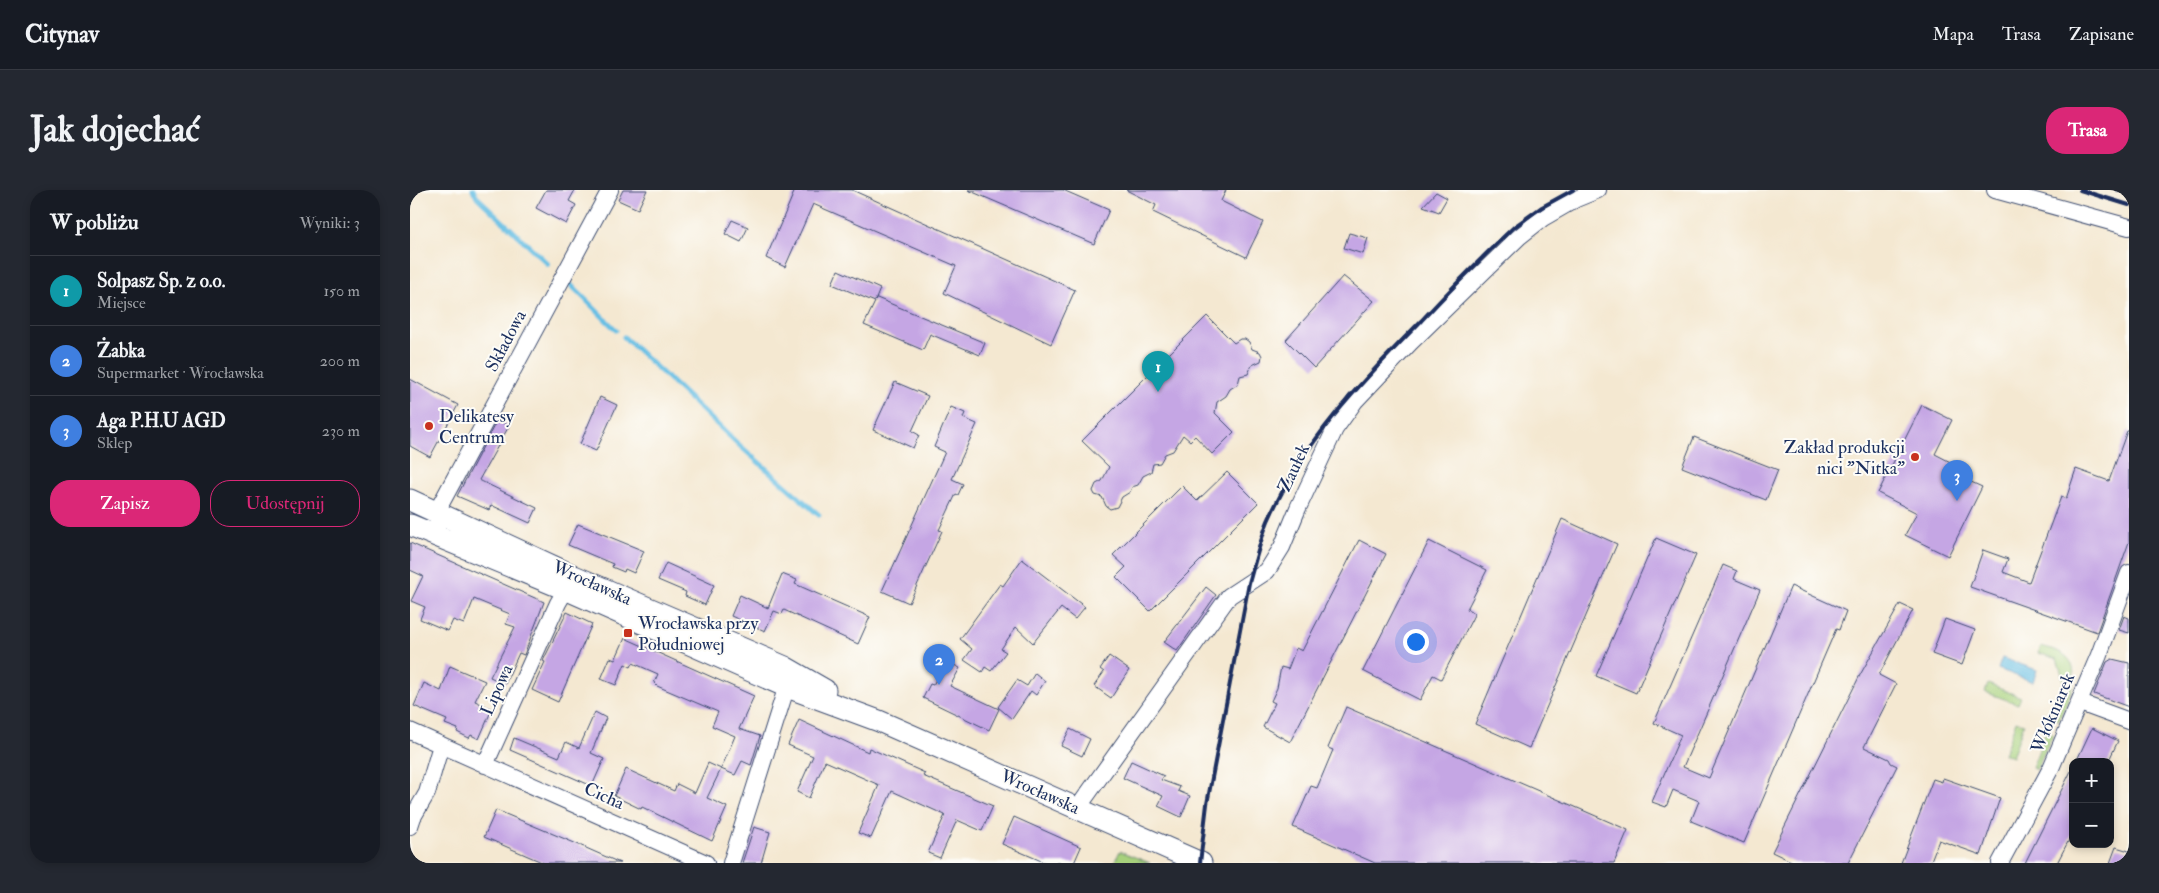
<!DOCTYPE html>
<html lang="pl">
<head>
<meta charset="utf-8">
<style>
	:root { --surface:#171b24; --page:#242831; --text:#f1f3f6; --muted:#9ea1a6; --line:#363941; --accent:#db2777 }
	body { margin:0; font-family:"IM FELL Double Pica",serif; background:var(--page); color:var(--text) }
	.controls { position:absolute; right:15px; bottom:15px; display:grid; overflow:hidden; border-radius:10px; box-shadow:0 2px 8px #0003 }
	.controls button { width:45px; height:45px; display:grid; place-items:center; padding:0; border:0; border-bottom:1px solid var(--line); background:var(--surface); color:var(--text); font:25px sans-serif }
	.you { position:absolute; left:1005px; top:451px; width:18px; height:18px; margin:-12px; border:4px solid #fff; border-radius:50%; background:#1a73e8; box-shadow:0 0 0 8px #1a73e833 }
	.badge { display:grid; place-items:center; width:32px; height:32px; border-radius:50%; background:var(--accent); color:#fff; font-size:16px; font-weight:700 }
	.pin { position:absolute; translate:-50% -41px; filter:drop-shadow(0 1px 2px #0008) }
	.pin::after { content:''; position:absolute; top:26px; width:18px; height:15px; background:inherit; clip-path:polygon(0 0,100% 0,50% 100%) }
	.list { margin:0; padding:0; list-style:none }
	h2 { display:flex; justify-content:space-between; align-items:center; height:65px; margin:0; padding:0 20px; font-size:21px }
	h2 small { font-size:16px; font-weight:400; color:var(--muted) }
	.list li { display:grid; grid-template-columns:32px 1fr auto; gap:15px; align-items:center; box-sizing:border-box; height:70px; padding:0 20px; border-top:1px solid var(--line) }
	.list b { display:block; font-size:19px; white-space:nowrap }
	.list p { margin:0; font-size:16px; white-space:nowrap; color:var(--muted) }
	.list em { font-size:16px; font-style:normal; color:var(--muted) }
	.actions { display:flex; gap:10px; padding:15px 20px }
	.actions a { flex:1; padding:11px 0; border:1px solid var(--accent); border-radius:20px; text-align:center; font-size:18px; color:var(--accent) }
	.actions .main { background:var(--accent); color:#fff }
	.map { position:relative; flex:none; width:1719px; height:673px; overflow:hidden; border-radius:20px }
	header { display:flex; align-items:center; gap:30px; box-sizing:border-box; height:70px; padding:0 25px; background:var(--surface); border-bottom:1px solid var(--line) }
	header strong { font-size:24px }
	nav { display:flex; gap:28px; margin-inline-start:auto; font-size:18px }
	.intro { display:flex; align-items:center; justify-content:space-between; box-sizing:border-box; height:120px; padding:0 30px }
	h1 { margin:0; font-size:35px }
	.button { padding:12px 22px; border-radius:20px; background:var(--accent); color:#fff; font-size:18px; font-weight:700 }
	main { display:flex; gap:30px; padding:0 30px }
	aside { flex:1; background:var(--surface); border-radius:20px; box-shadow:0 2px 8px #0003 }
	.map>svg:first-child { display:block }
	.green { fill:#a7d17c; stroke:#61806d }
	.water { fill:#67bfe4; stroke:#4177a1 }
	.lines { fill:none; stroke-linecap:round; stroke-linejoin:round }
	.stream { stroke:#67bfe4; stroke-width:5 }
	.building { fill:#c5a6e4 }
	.minor-casing { stroke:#3c4b6f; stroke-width:18 }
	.tertiary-casing { stroke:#3c4b6f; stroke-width:23 }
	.minor { stroke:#fff; stroke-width:16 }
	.tertiary { stroke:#fff; stroke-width:21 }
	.rail { stroke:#1b2f5e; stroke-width:4 }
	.poi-dot { fill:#c8321e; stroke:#fdfcf7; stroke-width:2 }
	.labels { text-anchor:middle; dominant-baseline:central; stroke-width:4; stroke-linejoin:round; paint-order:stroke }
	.street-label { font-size:18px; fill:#1b2f5e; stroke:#fdfcf7 }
	.poi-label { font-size:18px; fill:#1b2f5e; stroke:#fdfcf7; text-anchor:start }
</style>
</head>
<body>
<header>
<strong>Citynav</strong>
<nav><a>Mapa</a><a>Trasa</a><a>Zapisane</a></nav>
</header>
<div class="intro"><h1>Jak dojechać</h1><a class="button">Trasa</a></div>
<main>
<aside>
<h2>W pobliżu<small>Wyniki: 3</small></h2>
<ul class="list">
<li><span class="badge" style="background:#0f9aa8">1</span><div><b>Solpasz Sp. z o.o.</b><p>Miejsce</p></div><em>150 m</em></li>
<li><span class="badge" style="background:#3f7fe0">2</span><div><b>Żabka</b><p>Supermarket · Wrocławska</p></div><em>200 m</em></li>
<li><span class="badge" style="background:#3f7fe0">3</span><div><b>Aga P.H.U AGD</b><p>Sklep</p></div><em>230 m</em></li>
</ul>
<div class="actions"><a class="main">Zapisz</a><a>Udostępnij</a></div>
</aside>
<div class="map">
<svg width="1719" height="673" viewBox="0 0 1719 673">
	<rect width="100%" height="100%" fill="#fdfcf7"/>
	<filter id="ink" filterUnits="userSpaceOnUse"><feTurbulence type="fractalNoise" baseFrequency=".02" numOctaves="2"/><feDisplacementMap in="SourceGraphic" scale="10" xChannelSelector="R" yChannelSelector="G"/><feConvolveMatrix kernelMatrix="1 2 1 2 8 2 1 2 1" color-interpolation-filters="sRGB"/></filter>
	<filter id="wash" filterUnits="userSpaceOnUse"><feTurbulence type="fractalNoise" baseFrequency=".0096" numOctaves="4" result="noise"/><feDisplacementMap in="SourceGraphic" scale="20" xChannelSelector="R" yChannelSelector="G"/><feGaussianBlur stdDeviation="1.12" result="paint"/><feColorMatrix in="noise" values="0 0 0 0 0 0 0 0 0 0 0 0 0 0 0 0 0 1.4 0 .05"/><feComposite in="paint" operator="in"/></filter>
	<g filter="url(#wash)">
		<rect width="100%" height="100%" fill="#f4e8d1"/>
		<path class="green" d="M1631,456C1638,458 1647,460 1653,464C1676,479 1656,512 1649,530L1640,527L1654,491L1647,469L1628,463Z
			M1578,494L1611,507L1608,514L1575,502Z
			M1606,531L1614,534L1602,567L1594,564Z
			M1636,541L1643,544L1626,580L1622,578Z
			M710,661L740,673H704Z"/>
		<path class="water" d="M1592,468L1627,480L1623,492L1588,479Z"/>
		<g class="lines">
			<path class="stream" d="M63,0L67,7L138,74
				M159,93L206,140
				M214,147L328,254L409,325"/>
		</g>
		<g id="blocks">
			<path class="building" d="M136,0H165L159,11L166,15L156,34L126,18Z
				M213,0H237L228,19L208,10Z
				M385,0H442L665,100L641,154L534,103L546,76L403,14L375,77L356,68Z
				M558,0H653L699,20L684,54Z
				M716,0H816L811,11L853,32L836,67L743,22L746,15Z
				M1026,2L1037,8L1029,22L1013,16Z
				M322,30L338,37L331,52L315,44Z
				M939,43L958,48L953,64L934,58Z
				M428,80L470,99L465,111L467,108L575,153L570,165L520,144L513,160L454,135L465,112L422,94Z
				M933,86L964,111L904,178L876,150Z
				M797,126L824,153L830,149H835L839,152L842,159L850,162L852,166L851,171L842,175L838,184L830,186L828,194L820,199L816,206L807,212L805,223L824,242L802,264L785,246L780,251L773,245L763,261L755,264L750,273L743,274L741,282L733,286L728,295L722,297L720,302L712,307L707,317L700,319L696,316L692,307L685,305L683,301L686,294L692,291L699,277L672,251Z
				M0,189L48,215L20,267L0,256Z
				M485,192L518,206L502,241L509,245L503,258L463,240Z
				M190,207L207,215L186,261L170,254Z
				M1512,215L1542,230L1525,264L1550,277L1546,285L1572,297L1538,366L1495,345L1507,323L1468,303Z
				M541,217L555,223L553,228L567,234L542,289L553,294L548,305L546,304L529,340L532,341L499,413L472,401L535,262L524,257Z
				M87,230L99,236L69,290L127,318L120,333L81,315L79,320L47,306Z
				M1717,241H1719V352L1687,442L1560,397L1573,360L1598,369L1593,382L1619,392L1651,307L1656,309L1666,279L1699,291Z
				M1284,247L1368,280L1356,310L1272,277Z
				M817,282L848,313L740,421L706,387L716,377L703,365L772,296L787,311Z
				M1152,329L1207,354L1119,558L1065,534Z
				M168,334L234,361L224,383L215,379L214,382L202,377L203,374L158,355Z
				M1246,348L1286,365L1226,503L1186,486Z
				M949,350L976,364L880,552L853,537L865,513L861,511L867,498L871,477L878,479L886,458L892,461Z
				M1019,351L1077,380L1057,419L1065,423L1031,489L1023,485L1010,510L953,481Z
				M0,353L134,412L114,465L109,463L95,494L80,487L105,437L96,434L100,424L64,409L54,434L43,430L38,441L10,429L15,417L1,411L13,386L0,380Z
				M612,369L675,417L665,429L651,418L623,453L606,437L591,459L596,462L581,481L575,477L572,482L554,470L562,459L550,449L590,394L593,396Z
				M256,373L304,395L295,415L275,406L276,402L248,390Z
				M1313,375L1327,381L1324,389L1350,400L1273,577L1299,588L1381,396L1436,421L1429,440L1426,439L1334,653L1281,631L1289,611L1263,600L1256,617L1242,612L1271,545L1244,533Z
				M372,384L387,390L385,394L460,427L448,454L374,420L372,424L364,421L355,441L321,426L330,405L358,418Z
				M796,397L806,405L767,461L754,452Z
				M1490,414L1503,420L1469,485L1486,494L1454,557L1479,569L1481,573L1487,576L1438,673H1385L1362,662L1450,485Z
				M157,422L182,434L148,512L122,500L135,472L133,471Z
				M1714,426L1719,428V443L1709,440Z
				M1535,429L1565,440L1552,475L1522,464Z
				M215,448L344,506L329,539L350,546L341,575L332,571L325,585L311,579L325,546L302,536L308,522L247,496L244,493L248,484L223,473L221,477L215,474L206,495L191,489L200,468L205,470Z
				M699,466L719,480L701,508L684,496L694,482L690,479Z
				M1702,469L1719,473V517L1684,504L1697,472Z
				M536,471L550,478L540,496L589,519L579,540L513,508L520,494L523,495Z
				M40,476L75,491L65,511L82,519L69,549L61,545L59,548L47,542L48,539L35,534L37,530L4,516L14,493L31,501Z
				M625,483L635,491L626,505L621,501L602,529L588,517L607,490L617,496Z
				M936,517L1218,640L1204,673H965L883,637L901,596L907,598L923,560L918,558Z
				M185,522L196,528L181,563L194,569L182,596L100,560L104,548L149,567L156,552L169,558Z
				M389,530L458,562L459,558L515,583L513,586L583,616L572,641L547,630L530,668L518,663L535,625L482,601L461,648L448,643L469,595L415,571L399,608L387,602L403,566L378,555Z
				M1682,538L1708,551L1698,572H1666Z
				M660,539L680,549L672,566L651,556Z
				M721,571L754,586L751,590L770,597L768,601L780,606L771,627L748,616L753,606L713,588Z
				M298,573L311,579L297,608L317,617L302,651L232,617L231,619L204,606L216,579L264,601L267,594L285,603Z
				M1663,577V642L1647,673H1615Z
				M1533,588L1590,608L1571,665L1529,650L1520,673H1491L1523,589L1532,592Z
				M86,620L167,654L210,673H134L74,647Z
				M604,627L671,657L664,673H636L592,654Z
				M344,637L360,642L351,673H332Z
				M1706,657L1719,661V673H1700Z"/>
		</g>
	</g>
	<g filter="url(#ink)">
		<use href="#blocks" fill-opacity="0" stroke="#3c4b6f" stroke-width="1"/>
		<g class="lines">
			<g class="minor-casing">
				<path id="minor" d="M1585,0L1719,37
					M28,334L27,321L200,0
					M1670,513L1719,531
					M0,541L296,673
					M75,575L148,413L161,391
					M667,619L819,406L857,381L872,357L888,318L925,239L945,211L1000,153L1109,47L1133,28L1166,9L1188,0
					M0,636L3,627L17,603L31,555
					M321,673L380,486
					M1590,673L1641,578L1689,465L1719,383"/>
			</g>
			<g class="tertiary-casing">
				<path id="tertiary" d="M0,310L164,386L375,477L415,500
					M0,335L155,399L377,497L469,531L791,673"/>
			</g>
			<use href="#minor" class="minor"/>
			<use href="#tertiary" class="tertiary"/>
			<path class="rail" d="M1670,0L1719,15
				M1708,0L1719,3
				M790,673L797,614L839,393C845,372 850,351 858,331C892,253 952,191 1011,131C1041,99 1072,67 1104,37L1132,17L1163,0"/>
		</g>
	</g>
	<g class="poi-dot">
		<circle cx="19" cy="236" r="5"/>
		<circle cx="1505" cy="267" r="5"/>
		<rect x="213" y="438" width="10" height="10" rx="2.5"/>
	</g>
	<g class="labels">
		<g class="street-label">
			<text transform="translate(96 151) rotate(-62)">Składowa</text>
			<text transform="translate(884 278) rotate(-65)">Zaułek</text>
			<text transform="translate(182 393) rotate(24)">Wrocławska</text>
			<text transform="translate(87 500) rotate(-66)">Lipowa</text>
			<text transform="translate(1643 523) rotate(-67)">Włókniarek</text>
			<text transform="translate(630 602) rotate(24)">Wrocławska</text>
			<text transform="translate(194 606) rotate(24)">Cicha</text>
		</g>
		<g class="poi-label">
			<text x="29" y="226">Delikatesy<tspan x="29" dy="21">Centrum</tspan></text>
			<text x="1495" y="257" text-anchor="end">Zakład produkcji<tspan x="1495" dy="21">nici "Nitka"</tspan></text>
			<text x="228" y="433">Wrocławska przy<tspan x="228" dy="21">Południowej</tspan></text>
		</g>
	</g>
</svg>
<div class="controls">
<button>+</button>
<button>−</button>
</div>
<div class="you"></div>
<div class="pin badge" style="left:748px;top:202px;background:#0f9aa8">1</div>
<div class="pin badge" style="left:529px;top:495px;background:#3f7fe0">2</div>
<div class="pin badge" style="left:1547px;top:311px;background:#3f7fe0">3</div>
</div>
</main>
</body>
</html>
